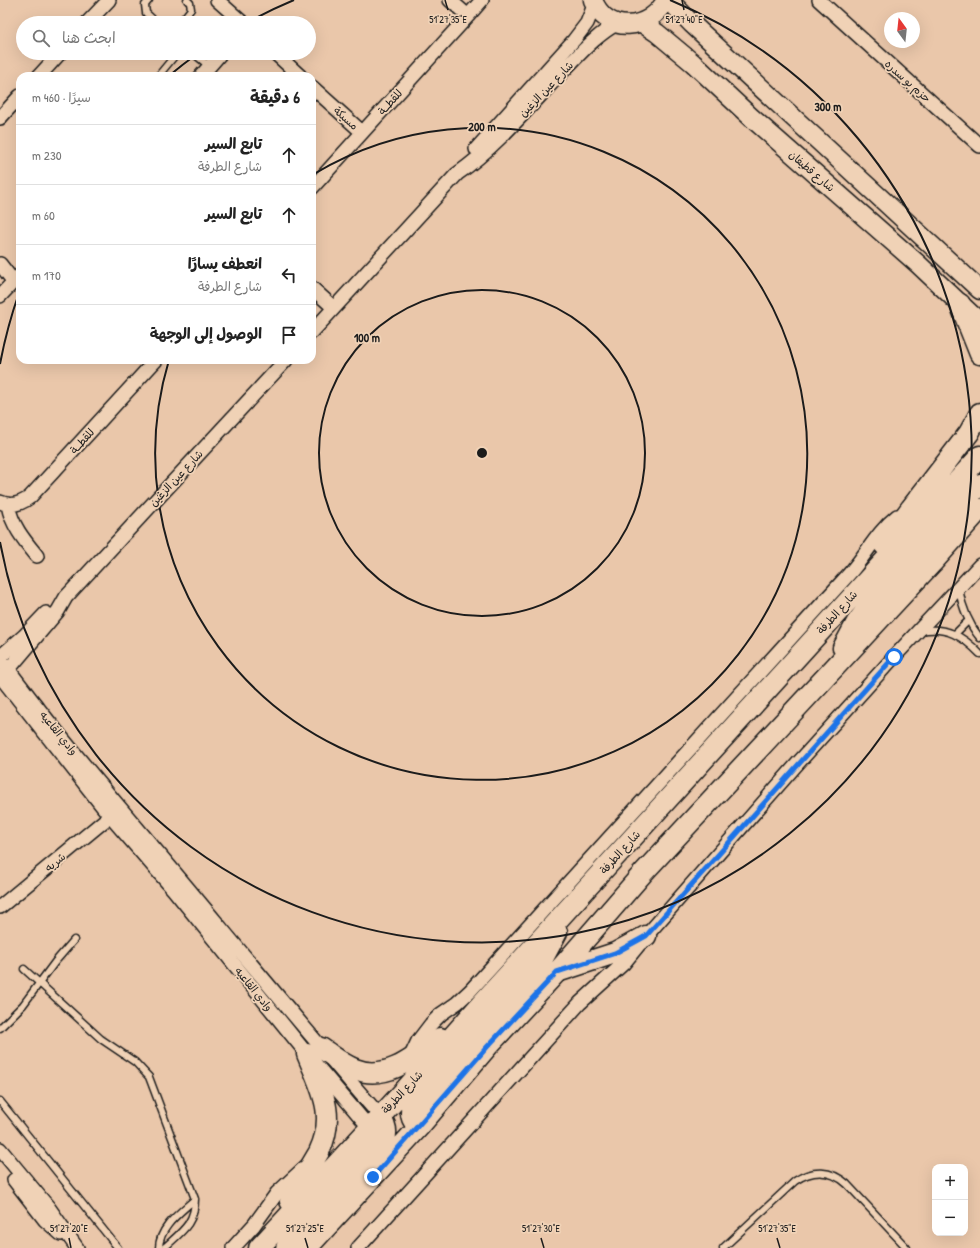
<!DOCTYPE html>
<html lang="ar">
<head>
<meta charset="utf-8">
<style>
	:root { --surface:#fff; --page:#f6f6f6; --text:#222; --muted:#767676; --line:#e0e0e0 }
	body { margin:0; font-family:"Patrick Hand","Playpen Sans Arabic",sans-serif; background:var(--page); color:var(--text); direction:rtl }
	.controls { position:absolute; right:12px; bottom:12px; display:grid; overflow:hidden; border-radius:8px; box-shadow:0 4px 16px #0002 }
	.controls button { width:36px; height:36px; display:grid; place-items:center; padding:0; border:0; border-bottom:1px solid var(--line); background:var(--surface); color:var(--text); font:20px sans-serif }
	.compass { position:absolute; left:884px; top:12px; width:36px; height:36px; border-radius:50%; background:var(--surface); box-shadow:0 4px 16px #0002; rotate:345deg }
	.stop { position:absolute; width:12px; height:12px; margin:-9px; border:3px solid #1a73e8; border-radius:50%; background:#fff }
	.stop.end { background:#1a73e8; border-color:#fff; box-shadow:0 1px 4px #0008 }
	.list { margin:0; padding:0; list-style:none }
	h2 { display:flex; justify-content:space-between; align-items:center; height:52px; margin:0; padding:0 16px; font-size:17px }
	h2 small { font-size:13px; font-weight:400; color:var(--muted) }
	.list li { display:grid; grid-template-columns:26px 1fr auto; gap:12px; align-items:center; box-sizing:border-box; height:60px; padding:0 16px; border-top:1px solid var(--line) }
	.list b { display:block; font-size:15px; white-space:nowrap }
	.list p { margin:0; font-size:13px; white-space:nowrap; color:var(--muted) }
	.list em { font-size:13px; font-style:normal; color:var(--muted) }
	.icon { flex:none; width:22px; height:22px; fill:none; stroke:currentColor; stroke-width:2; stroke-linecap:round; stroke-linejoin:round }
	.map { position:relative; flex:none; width:980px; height:1248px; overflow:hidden; direction:ltr }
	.search { position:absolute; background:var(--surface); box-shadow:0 4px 16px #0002; left:16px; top:16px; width:300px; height:44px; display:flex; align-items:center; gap:10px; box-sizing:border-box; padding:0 14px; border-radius:22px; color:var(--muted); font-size:15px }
	.panel { position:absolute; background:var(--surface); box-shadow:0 4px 16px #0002; left:16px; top:72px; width:300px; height:292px; border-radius:12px; direction:rtl }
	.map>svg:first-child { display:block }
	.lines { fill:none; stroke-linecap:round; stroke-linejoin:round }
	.lane-casing { stroke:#1c1c1c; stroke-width:9 }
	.street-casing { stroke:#1c1c1c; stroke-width:16 }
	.secondary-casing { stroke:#1c1c1c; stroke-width:21 }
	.primary-casing { stroke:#1c1c1c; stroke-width:23 }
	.lane { stroke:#f0d2b6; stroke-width:6 }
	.street { stroke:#f0d2b6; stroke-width:13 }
	.secondary { stroke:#f0d2b6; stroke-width:18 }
	.primary { stroke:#f0d2b6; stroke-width:20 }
	.route { stroke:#1a73e8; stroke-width:5 }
	.ticks { fill:none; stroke:#1c1c1c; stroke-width:1.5 }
	.ring { fill:none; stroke:#1c1c1c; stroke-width:2 }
	.labels { text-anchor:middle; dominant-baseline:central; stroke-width:3.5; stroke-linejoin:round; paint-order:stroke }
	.street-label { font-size:11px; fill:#1c1c1c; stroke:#f0d2b6 }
	.ticks-label { font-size:10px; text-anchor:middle; fill:#1c1c1c; stroke:#f0d2b6; stroke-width:3.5; stroke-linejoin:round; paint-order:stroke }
	.centre { fill:#1c1c1c; stroke:#f0d2b6; stroke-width:2 }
	.ring-label { font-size:12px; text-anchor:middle; font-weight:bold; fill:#1c1c1c; stroke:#f0d2b6; stroke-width:3.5; stroke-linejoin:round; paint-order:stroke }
</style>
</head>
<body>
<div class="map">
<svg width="980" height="1248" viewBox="0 0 980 1248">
	<rect width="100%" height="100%" fill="#eac7aa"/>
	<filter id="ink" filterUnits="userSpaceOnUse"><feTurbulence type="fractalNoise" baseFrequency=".025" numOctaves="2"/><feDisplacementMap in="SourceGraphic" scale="8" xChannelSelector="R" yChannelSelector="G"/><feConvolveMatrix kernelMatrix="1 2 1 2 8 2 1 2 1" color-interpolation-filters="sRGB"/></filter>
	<g filter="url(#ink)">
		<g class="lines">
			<g class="lane-casing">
				<path id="lane" d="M149,0L145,5L146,13L157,23
					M180,23L191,9L190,3L187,0
					M193,53L209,66
					M158,76L177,53
					M959,589C962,607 968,623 980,638
					M921,631C946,626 963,636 980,654
					M955,634L968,621
					M24,969L101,1039L135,1062L149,1077L195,1199C195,1224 181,1232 164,1248
					M0,1028L23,1005L55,962L74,940
					M0,1101L118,1248
					M159,1248C159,1227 181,1212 195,1199
					M723,1248L795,1181C813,1169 831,1170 847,1184L907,1248"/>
			</g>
			<g class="street-casing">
				<path id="street" d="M217,0L243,23
					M819,0L980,146
					M468,16L482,0
					M87,23L109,0
					M275,53L300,76
					M39,76L60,53
					M201,76L221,53
					M312,87L362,132
					M0,118L20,96
					M476,149L574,40L587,23L595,3
					M312,188L468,16L450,0
					M0,264L14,282
					M312,288L334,308
					M0,296L20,275
					M312,332L457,174C496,147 530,106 563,71C580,54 596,35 618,23
					M0,502C11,507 21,504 30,497L156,360
					M8,505C12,526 24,540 37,556
					M0,657L24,636L46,613
					M0,658C49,725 106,791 160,855C233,942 305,1030 380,1116
					M0,676L110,816L173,889L307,1054L374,1133
					M3,676L58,611L66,597L286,360
					M0,907L116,811
					M410,1058L418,1041L431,1024L441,1014L457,1003L470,991L849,574C866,555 877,532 897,516
					M0,1149L49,1208L77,1248
					M14,1180L45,1220L61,1234
					M233,1248L254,1225L277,1193L305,1167
					M358,1248L580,1003L624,963L646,936L798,763L894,657L980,565"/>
			</g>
			<g class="secondary-casing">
				<path id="secondary" d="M593,0C606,35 650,31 666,0
					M669,0L692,24L980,290
					M642,23L657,33L693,63L752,118L918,264L972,315L980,321"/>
			</g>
			<g class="primary-casing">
				<path id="primary" d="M960,304L980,354
					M884,545L911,508L969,433L980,413
					M843,648L857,622L867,609L980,484
					M557,972L615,953L646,936
					M321,1048C332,1055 342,1064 355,1069C387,1082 416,1056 440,1038
					M419,1127C410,1120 409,1112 414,1103L529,978L540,964L557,932
					M290,1201L319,1152C337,1114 321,1089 307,1054
					M259,1248L403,1092L483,1002L980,456
					M286,1248L385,1139C388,1130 385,1123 380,1116
					M307,1248L419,1127L488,1046L557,972L643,873L932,563L980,509"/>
			</g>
			<use href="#lane" class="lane"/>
			<use href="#street" class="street"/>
			<use href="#secondary" class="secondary"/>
			<use href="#primary" class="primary"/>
		</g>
	</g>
	<g class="lines" filter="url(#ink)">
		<path class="route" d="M373,1177L488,1046L557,972L615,953L646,936L894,657"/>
	</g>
	<path class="ticks" d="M445,0L448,10M682,0L684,10M69,1238L71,1248M305,1238L308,1248M541,1238L544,1248M777,1238L780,1248"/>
	<g class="ring">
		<circle cx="482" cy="453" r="163"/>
		<path d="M314 174A326 326 0 1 1 169 360"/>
		<path d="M0 364A490 490 0 0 1 19 293M170 75A490 490 0 0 1 197 54M248 22A490 490 0 0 1 294 0M670 0A490 490 0 1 1 0 542"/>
	</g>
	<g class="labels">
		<g class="street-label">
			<text transform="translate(908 81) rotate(42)">حزم بو سدره</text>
			<text transform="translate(546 89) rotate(-46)">شارع عين الزغين</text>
			<text transform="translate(390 102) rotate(-48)">للقطــة</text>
			<text transform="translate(346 118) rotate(42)">مسيكة</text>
			<text transform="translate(812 171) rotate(41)">شارع قطيفان</text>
			<text transform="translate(82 441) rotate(-48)">للقطــة</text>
			<text transform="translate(176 478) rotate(-47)">شارع عين الزغين</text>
			<text transform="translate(837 612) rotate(-48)">شارع الطرفة</text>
			<text transform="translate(59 733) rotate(51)">وادي القاعيه</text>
			<text transform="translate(620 852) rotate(-48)">شارع الطرفة</text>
			<text transform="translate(55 862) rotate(-39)">شريه</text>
			<text transform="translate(254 989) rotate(51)">وادي القاعيه</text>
			<text transform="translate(402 1092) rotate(-47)">شارع الطرفة</text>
		</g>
	</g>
	<g class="ticks-label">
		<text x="448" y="23">51°27'35"E</text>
		<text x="684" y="23">51°27'40"E</text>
		<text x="69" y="1232">51°27'20"E</text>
		<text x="305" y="1232">51°27'25"E</text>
		<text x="541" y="1232">51°27'30"E</text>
		<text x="777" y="1232">51°27'35"E</text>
	</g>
	<circle cx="482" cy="453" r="6" class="centre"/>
	<g class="ring-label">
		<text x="828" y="111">300 m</text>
		<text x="482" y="131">200 m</text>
		<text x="367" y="342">100 m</text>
	</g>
</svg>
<div class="controls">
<button>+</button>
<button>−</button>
</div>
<svg class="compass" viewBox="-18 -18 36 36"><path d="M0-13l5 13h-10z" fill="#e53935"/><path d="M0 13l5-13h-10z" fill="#767676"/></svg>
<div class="stop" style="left:894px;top:657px"></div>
<div class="stop end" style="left:373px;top:1177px"></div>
<div class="search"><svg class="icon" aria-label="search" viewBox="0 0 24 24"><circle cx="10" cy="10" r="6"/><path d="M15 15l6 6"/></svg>ابحث هنا</div>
<section class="panel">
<h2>6 دقيقة<small>سيرًا · 460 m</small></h2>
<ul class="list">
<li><svg class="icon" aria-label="ahead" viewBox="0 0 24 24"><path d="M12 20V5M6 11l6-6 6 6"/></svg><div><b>تابع السير</b><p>شارع الطرفة</p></div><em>230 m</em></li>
<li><svg class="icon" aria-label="ahead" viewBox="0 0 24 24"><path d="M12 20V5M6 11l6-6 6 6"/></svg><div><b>تابع السير</b></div><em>60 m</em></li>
<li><svg class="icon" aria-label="left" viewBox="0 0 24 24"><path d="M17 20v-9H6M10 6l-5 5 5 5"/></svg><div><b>انعطف يسارًا</b><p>شارع الطرفة</p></div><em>170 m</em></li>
<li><svg class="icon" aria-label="arrive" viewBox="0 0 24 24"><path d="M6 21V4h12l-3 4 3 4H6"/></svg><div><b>الوصول إلى الوجهة</b></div></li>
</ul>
</section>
</div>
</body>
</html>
